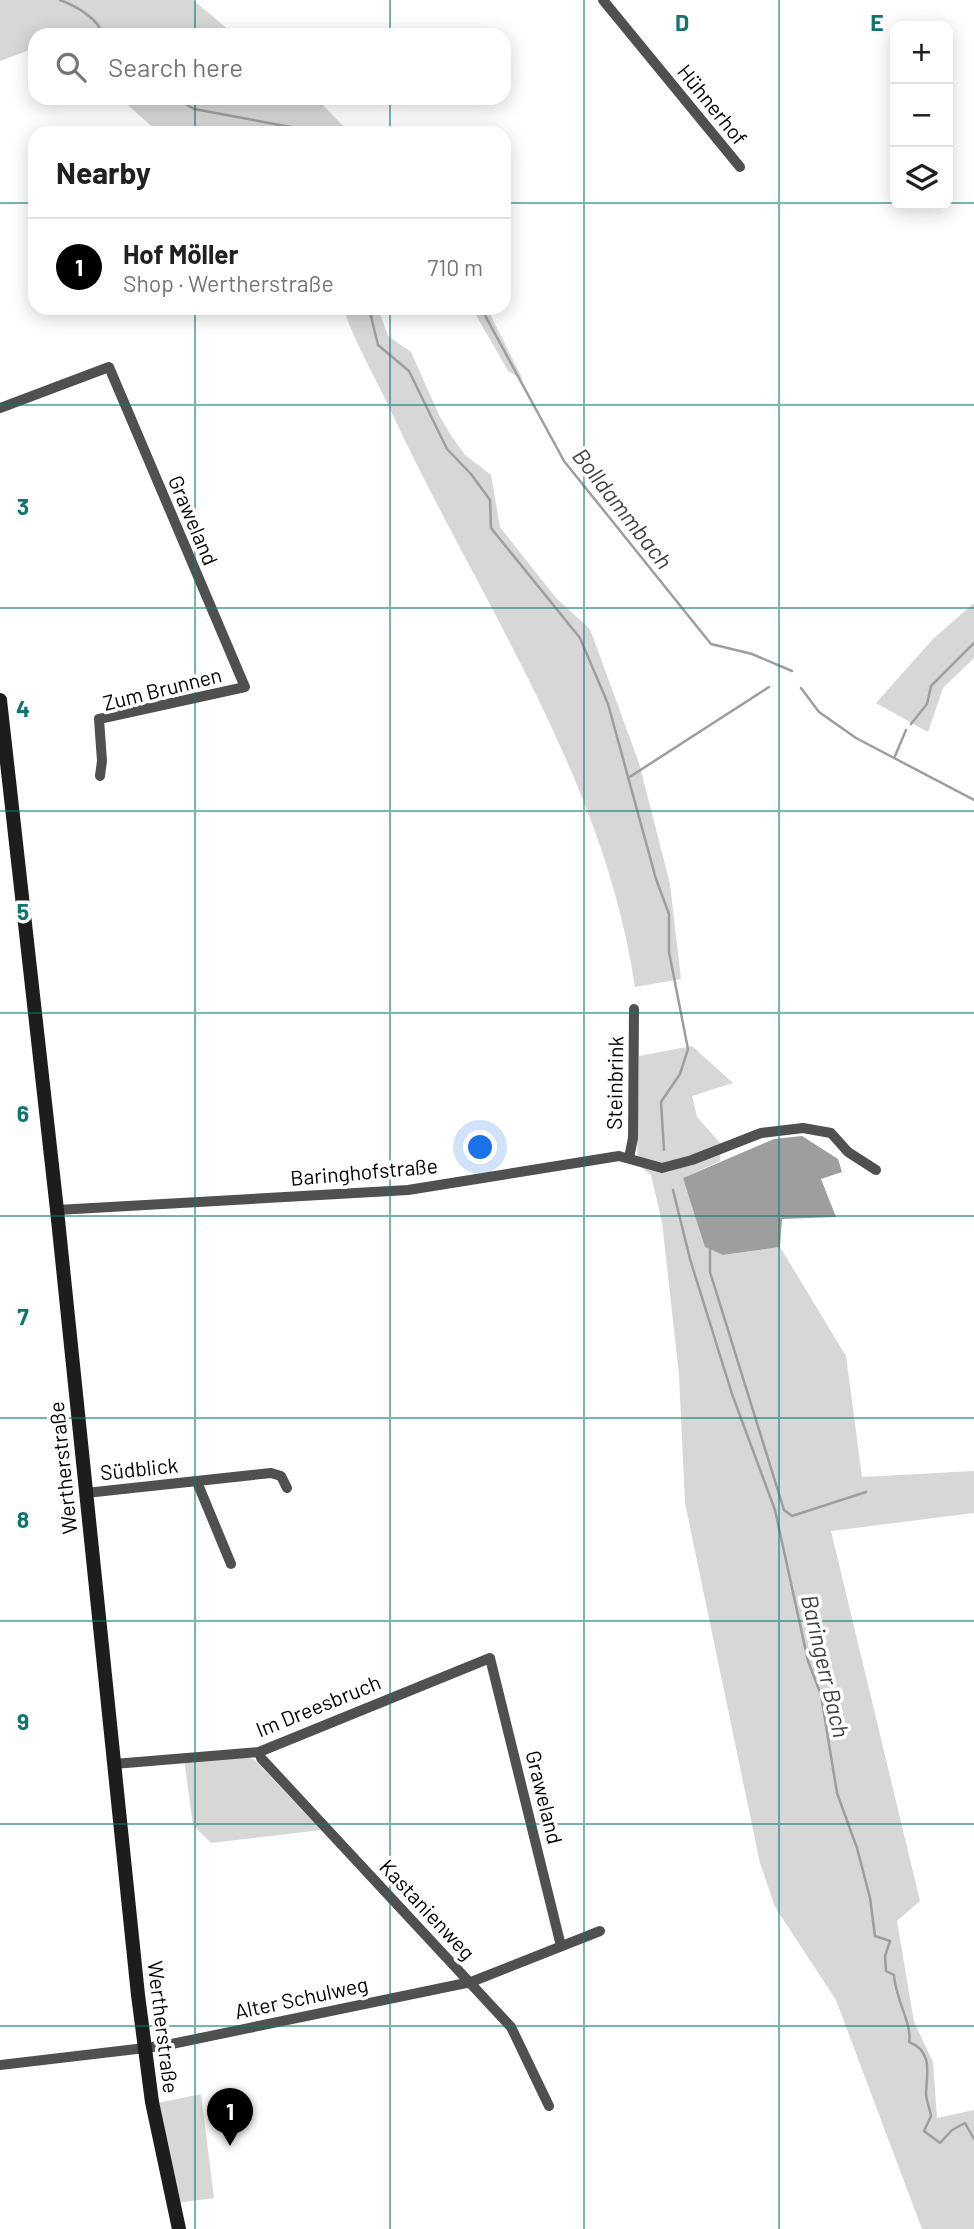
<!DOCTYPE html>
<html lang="en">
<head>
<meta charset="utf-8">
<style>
	:root { --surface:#fff; --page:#f6f6f6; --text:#202124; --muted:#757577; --line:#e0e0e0; --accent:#000 }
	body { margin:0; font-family:Barlow,sans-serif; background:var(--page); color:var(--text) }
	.controls { position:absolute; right:21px; top:21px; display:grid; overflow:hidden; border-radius:14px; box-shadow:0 4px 18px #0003 }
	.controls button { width:63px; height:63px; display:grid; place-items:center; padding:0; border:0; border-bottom:2px solid var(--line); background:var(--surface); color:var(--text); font:35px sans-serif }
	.you { position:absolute; left:481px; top:1148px; width:24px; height:24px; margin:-18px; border:5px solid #fff; border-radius:50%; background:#1a73e8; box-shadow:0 0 0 10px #1a73e833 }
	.badge { display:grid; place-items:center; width:46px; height:46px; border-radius:50%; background:var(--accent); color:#fff; font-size:23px; font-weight:700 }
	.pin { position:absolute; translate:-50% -58px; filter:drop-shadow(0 2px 4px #0008) }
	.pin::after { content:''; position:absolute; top:37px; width:24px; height:21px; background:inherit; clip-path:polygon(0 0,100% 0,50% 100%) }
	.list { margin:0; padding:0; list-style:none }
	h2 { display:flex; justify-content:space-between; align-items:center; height:91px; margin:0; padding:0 28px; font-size:30px }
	h2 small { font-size:23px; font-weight:400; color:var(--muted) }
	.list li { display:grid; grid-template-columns:46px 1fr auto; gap:21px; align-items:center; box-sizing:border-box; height:98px; padding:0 28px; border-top:2px solid var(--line) }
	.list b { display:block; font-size:26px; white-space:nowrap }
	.list p { margin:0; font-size:23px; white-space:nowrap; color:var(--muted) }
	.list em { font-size:23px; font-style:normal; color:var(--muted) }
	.icon { flex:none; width:38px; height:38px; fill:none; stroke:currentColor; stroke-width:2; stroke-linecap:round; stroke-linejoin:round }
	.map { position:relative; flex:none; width:974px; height:2229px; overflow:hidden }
	.search { position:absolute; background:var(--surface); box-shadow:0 4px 18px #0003; left:28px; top:28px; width:483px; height:77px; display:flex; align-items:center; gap:18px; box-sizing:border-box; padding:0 24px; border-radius:21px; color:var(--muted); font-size:26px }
	.panel { position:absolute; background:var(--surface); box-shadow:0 4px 18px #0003; left:28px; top:126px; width:483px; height:189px; border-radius:21px }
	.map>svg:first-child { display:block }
	.green { fill:#d7d7d7 }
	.water { fill:#9e9e9e }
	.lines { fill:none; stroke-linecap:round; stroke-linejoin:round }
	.stream { stroke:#9e9e9e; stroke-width:2.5 }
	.minor { stroke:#505050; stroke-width:10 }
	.secondary { stroke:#1d1d1d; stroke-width:14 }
	.grid { fill:none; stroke:#0f766e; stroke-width:2; stroke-opacity:0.55 }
	.labels { text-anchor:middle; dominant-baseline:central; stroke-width:7; stroke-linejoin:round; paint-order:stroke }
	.street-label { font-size:21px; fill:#000; stroke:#fff }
	.water-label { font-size:23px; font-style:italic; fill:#3f3f3f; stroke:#fff }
	.grid-label { font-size:23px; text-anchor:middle; font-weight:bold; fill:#0f766e; stroke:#fff; stroke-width:7; stroke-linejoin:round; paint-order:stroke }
</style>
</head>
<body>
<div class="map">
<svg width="974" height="2229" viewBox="0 0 974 2229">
	<rect width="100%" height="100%" fill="#fff"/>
	<path class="green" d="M0,0H193L235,35H35V48L0,61Z
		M120,98H316L350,133H159Z
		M343,308H378L388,336L411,352L440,417L452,437L465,455L491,475L500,527L556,598L590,629L639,763L670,884L681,979L635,987C604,776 478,599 390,409C374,375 355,343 343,308Z
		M472,308H487L523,380L508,371Z
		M974,603V658L943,688L928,732L876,703L933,639Z
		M692,1046L733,1083L692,1096L697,1117L721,1144L720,1161L683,1178L695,1210L723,1255L780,1247L846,1356L862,1477L974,1471V1513L831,1531L920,1901L897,1921L914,2022L933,2062L937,2118L974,2110V2229H922L836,2000L775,1907L760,1863L685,1503L679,1375L662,1222L651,1175L637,1164L639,1056Z
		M248,1757L255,1760L321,1830L211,1843L193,1825L184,1759Z
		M201,2094L214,2198L176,2203L158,2103Z"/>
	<path class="water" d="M802,1136L838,1159L842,1172L821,1179L836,1217L782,1219L780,1247L723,1255L705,1247L683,1178L774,1139Z"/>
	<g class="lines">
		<path class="stream" d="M60,0C76,6 98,18 103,35
			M176,98L194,109L296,128L306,133
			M369,308L378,345L409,371L447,449L471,474L490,500L491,528L580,638L608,704L656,879L669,914V952L688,1049L680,1074L661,1102L664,1150
			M481,308L564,461L711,644L752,654L792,671
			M801,688L819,712L856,738L974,800
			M911,724L927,704L931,686L974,643
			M895,756L906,730
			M628,778L769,687
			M673,1190L690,1259L732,1394L775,1510L808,1661L821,1695L837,1793L857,1848L870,1898L875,1936L890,1941L885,1956L886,1971L894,1975C895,1998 913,2026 909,2042C933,2051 927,2073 926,2093C926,2100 930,2109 931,2116L924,2131L940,2143L952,2130L965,2123L974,2139
			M710,1249V1272L784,1510L792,1516L866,1492"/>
		<path class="minor" d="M603,0L740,167
			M0,408L109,367L245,687L99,719L102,761L100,776
			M629,1158L633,1138L634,1009
			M57,1210L408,1190L619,1156L662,1168L692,1160L761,1133L803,1128L831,1133L848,1152L876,1170
			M197,1482L231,1564
			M86,1493L271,1473L281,1476L287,1488
			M259,1752L261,1758L511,2027L549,2106
			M114,1764L259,1752L490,1658L561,1946
			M0,2065L162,2046L471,1982L600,1931"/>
		<path class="secondary" d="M0,700L57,1210L138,1995L152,2102L179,2229"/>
	</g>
	<path class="grid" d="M195,0V35M390,0V35M584,0V2229M779,0V2229M195,98V133M390,98V133M0,203H35M504,203H895M948,203H974M195,308V2229M390,308V2229M0,405H974M0,608H974M0,811H974M0,1013H974M0,1216H974M0,1418H974M0,1621H974M0,1824H974M0,2026H974"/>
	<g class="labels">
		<g class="street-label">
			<text transform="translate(713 104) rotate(51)">Hühnerhof</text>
			<text transform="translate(194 520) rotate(67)">Graweland</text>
			<text transform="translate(162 688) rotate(-14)">Zum Brunnen</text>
			<text transform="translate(614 1083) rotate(-89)">Steinbrink</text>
			<text transform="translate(364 1171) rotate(-5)">Baringhofstraße</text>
			<text transform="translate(62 1468) rotate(-96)">Wertherstraße</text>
			<text transform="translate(139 1468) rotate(-6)">Südblick</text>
			<text transform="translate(318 1705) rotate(-22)">Im Dreesbruch</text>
			<text transform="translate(545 1797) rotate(76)">Graweland</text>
			<text transform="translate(428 1909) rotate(47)">Kastanienweg</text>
			<text transform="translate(301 1997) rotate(-12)">Alter Schulweg</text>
			<text transform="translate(164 2027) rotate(83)">Wertherstraße</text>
		</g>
		<g class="water-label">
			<text transform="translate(623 508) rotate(52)">Bolldammbach</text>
			<text transform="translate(826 1666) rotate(77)">Baringerr Bach</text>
		</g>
	</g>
	<g class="grid-label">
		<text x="682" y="31">D</text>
		<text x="877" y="31">E</text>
		<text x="23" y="515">3</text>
		<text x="23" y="717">4</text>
		<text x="23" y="920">5</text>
		<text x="23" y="1122">6</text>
		<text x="23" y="1325">7</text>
		<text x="23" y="1528">8</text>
		<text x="23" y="1730">9</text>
	</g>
</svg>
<div class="controls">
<button>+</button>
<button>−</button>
<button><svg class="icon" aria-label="layers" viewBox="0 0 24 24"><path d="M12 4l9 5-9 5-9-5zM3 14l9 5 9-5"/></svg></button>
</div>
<div class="you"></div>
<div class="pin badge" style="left:230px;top:2146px">1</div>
<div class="search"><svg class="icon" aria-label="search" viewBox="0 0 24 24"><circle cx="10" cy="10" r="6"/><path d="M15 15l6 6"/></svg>Search here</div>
<section class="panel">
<h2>Nearby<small></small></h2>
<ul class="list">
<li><span class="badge">1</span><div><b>Hof Möller</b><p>Shop · Wertherstraße</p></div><em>710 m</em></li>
</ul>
</section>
</div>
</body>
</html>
